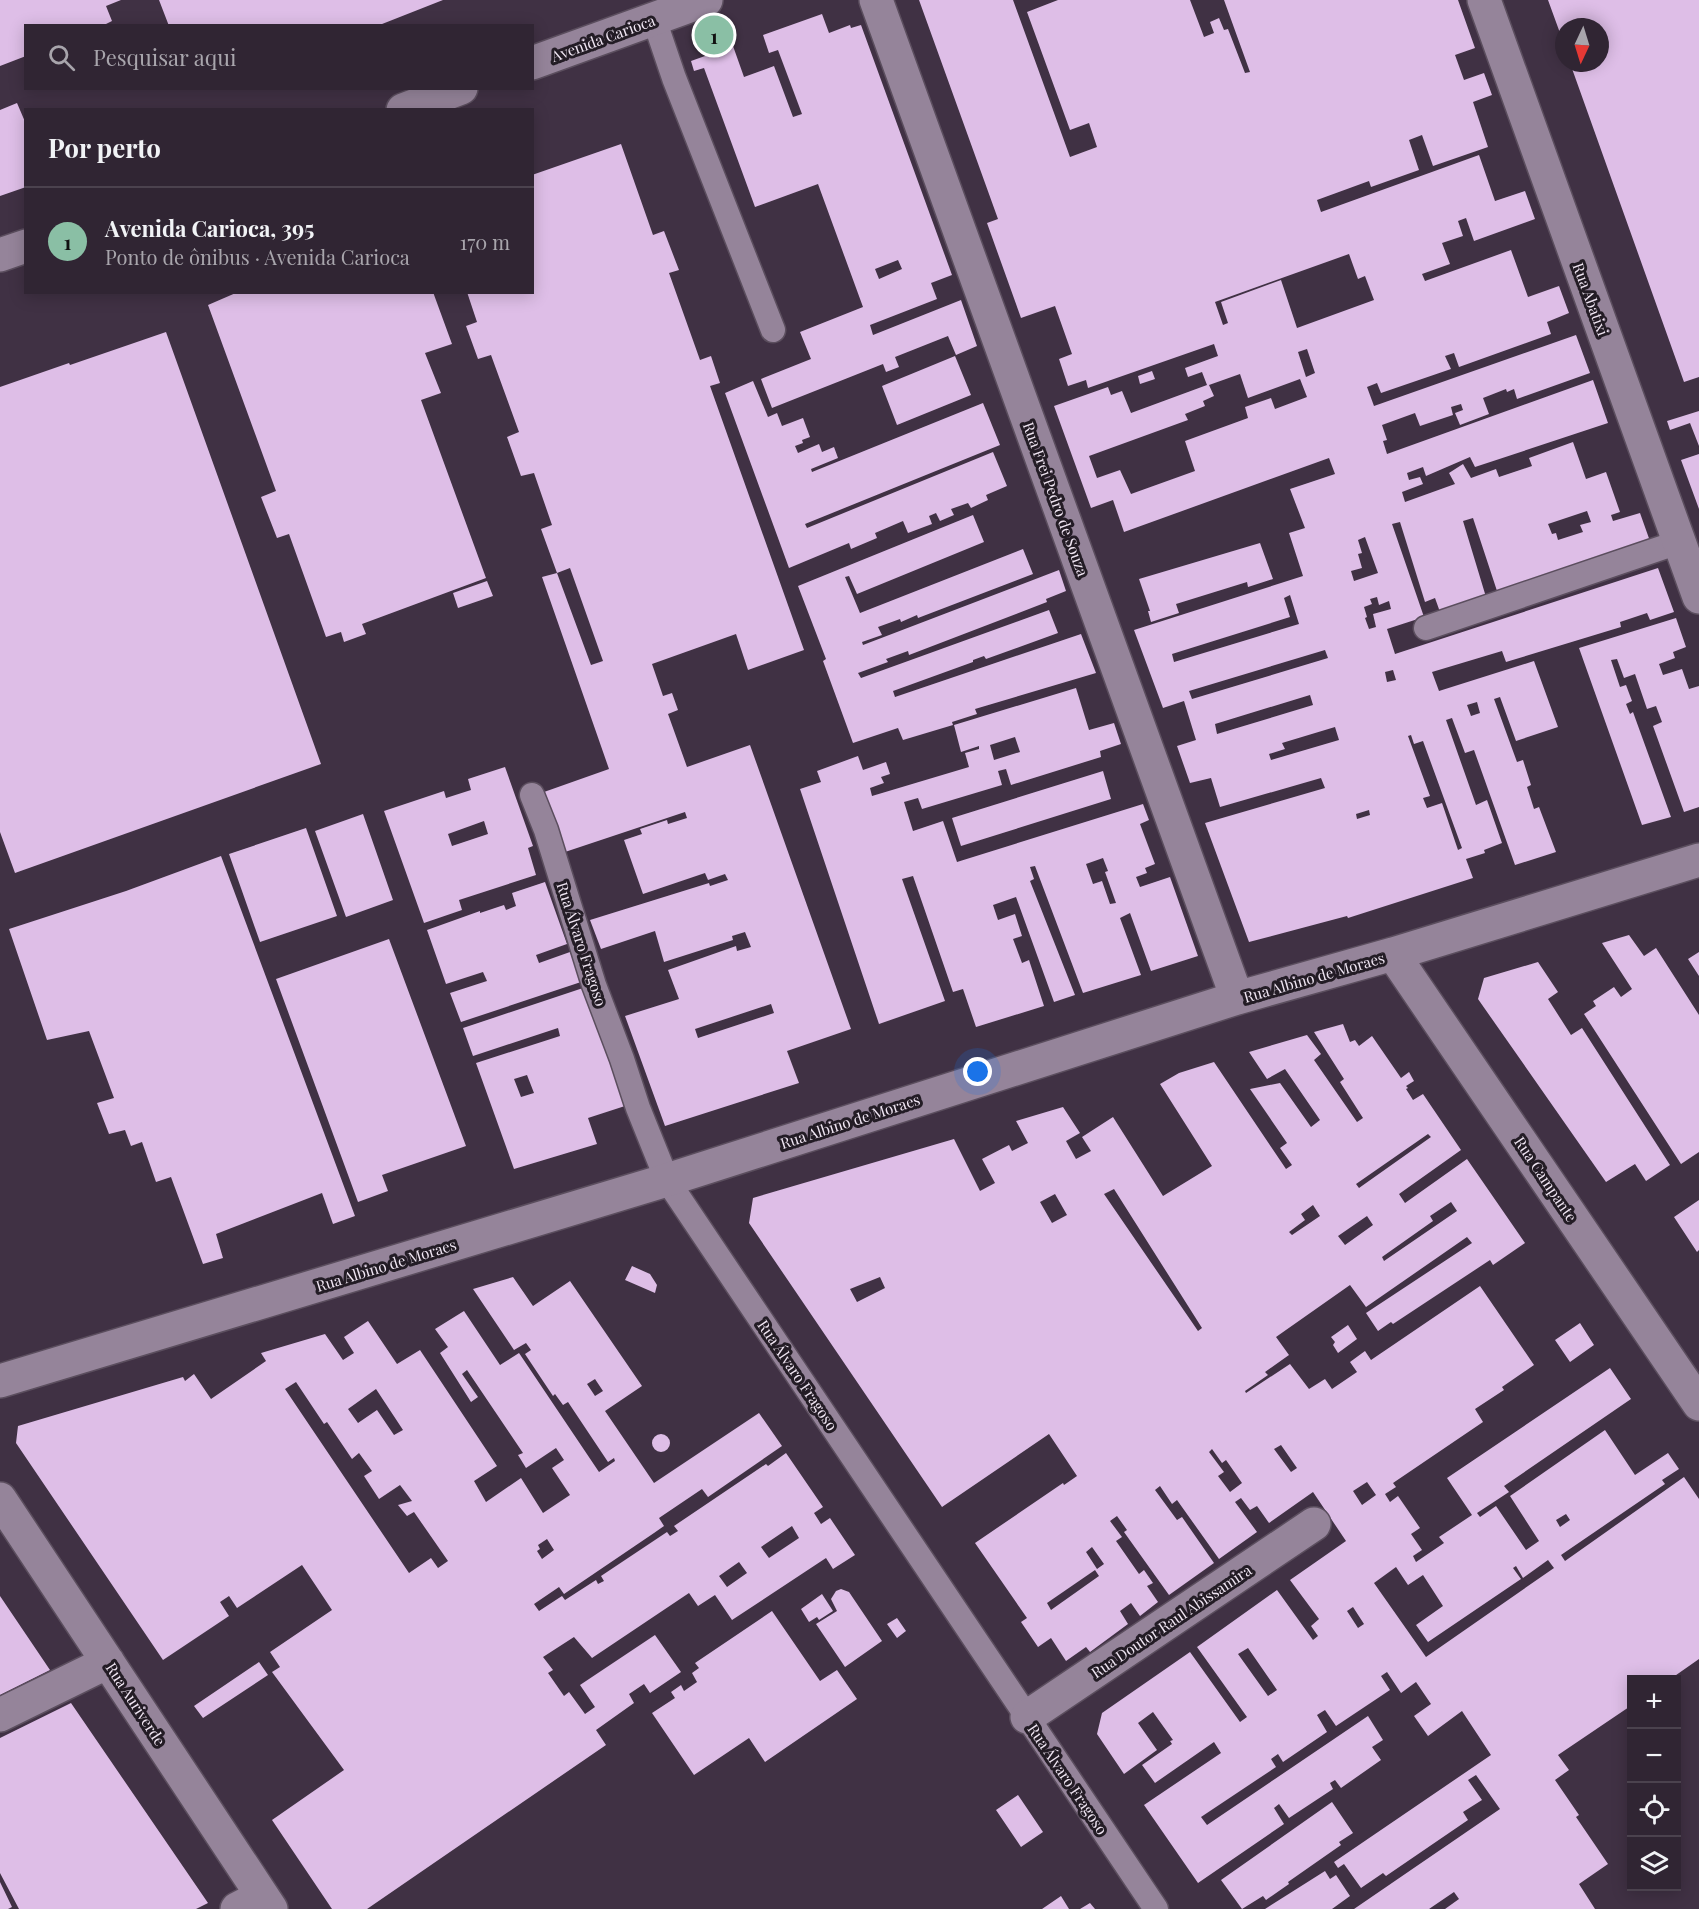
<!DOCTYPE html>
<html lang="pt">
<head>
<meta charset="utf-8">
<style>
	:root { --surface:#302533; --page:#382d3b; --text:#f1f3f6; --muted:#a8a5ac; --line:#4b424e; --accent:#8abfa5 }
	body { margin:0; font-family:"Playfair Display",serif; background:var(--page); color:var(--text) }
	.controls { position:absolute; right:18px; bottom:18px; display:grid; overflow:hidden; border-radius:0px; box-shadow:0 3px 15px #0003 }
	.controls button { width:54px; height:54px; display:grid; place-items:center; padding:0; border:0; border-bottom:2px solid var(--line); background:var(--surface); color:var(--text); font:30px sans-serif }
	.compass { position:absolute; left:1555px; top:18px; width:54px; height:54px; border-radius:50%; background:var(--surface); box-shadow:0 3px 15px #0003; rotate:184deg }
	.you { position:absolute; left:978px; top:1072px; width:21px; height:21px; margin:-15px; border:4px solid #fff; border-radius:50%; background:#1a73e8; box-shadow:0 0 0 9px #1a73e833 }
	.badge { display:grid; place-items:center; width:39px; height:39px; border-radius:50%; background:var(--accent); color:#111; font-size:20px; font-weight:700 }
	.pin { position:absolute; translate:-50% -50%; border:3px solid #fff; box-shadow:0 2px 6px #0006 }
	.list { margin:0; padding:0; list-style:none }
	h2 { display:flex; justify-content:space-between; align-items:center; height:78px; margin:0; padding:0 24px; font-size:26px }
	h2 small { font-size:20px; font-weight:400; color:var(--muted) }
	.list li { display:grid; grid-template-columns:39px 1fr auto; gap:18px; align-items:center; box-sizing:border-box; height:108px; padding:0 24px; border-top:2px solid var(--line) }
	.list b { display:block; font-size:22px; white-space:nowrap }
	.list p { margin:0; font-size:20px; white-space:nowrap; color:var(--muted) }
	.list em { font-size:20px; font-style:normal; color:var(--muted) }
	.icon { flex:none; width:33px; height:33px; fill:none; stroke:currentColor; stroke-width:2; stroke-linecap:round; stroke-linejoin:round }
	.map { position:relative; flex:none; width:1699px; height:1909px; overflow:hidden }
	.search { position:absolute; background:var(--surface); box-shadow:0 3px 15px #0003; left:24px; top:24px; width:510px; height:66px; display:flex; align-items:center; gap:15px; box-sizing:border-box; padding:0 21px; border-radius:0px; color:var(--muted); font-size:22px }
	.panel { position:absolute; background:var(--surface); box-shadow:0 3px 15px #0003; left:24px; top:108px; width:510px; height:186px; border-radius:0px }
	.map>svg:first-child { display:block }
	.building { fill:#debee7; fill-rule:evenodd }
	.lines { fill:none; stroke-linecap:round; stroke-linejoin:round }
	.lane-casing { stroke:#5b4e5e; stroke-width:27 }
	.street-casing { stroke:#5b4e5e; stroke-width:36 }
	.secondary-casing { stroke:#5b4e5e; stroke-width:36 }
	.lane { stroke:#95849a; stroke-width:24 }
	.street { stroke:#95849a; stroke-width:33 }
	.secondary { stroke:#95849a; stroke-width:33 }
	.labels { text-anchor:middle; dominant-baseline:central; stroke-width:6; stroke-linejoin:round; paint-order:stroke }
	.street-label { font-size:15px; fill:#f0e6f3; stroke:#231c25 }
</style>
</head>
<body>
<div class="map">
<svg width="1699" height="1909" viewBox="0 0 1699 1909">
	<rect width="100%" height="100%" fill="#403144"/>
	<path class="building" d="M0,0H121L106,6L112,21L102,26H26V56L0,66Z
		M159,0H443L377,26H169Z
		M919,0H1013L1070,157L1097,147L1089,123L1070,130L1027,12L1058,0H1190L1204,37L1214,33L1210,22L1219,18L1224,30L1228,29L1245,73L1250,72L1224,0H1458L1475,48L1455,55L1464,80L1484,73L1492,95L1473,102L1488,147L1433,166L1422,135L1409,140L1419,170L1371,187L1369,181L1317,200L1321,212L1479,155L1495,201L1525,191L1535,219L1474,241L1466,218L1458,221L1463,236L1442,243L1450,264L1422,274L1425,281L1511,250L1528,297L1559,286L1569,313L1547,322L1551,334L1459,367L1454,353L1445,356L1451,369L1381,393L1377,383L1367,387L1374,406L1576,335L1590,373L1517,399L1514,389L1507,392L1506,389L1483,398L1489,414L1460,425L1455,413L1463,410L1461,404L1451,407L1453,415L1420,426L1415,413L1382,425L1387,440L1383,441L1387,454L1593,380L1608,423L1475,467L1470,457L1426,476L1423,467L1407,473L1409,480L1420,477L1423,484L1402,492L1405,502L1455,484L1449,473L1463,464L1471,478L1496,469L1499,477L1532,466L1529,458L1573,442L1586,479L1606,472L1620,512L1611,515L1613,521L1640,513L1651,544L1498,594L1473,518L1463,521L1486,597L1440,612L1435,598L1425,602L1400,522L1392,524L1424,617L1387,629L1395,654L1658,568L1674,612L1650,620L1647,613L1620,622L1621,627L1506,662L1502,651L1432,672L1439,691L1534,661L1558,727L1516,741L1500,697L1494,699L1517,762L1523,760L1531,785L1527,787L1534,809L1539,807L1556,852L1515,865L1474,750L1465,753L1452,718L1446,720L1476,805L1487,800L1502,843L1484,850L1485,853L1466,859L1473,878L1348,918L1347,916L1249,942L1205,823L1325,788L1321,778L1220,807L1211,778L1190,783L1177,746L1196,740L1184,701L1163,708L1134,630L1303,576L1289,533L1305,528L1290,489L1335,474L1329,458L1124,532L1113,500L1091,508L1054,406L1108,387L1111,395L1122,391L1131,413L1207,385L1202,372L1188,377L1185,368L1218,356L1214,344L1088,388L1086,380L1068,386L1059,359L1072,354L1055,306L1021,318L987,223L998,219ZM1349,254L1358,279L1365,276L1374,300L1297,328L1281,280L1221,302L1228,323L1223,325L1215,302ZM1307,349L1315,373L1306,377L1298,352ZM1240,374L1248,398L1300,379L1307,397L1275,409L1271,398L1245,407L1248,418L1185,441L1195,471L1131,494L1120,470L1097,478L1089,456L1188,420L1185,414L1205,406L1203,401L1214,396L1209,385ZM1587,511L1591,522L1580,525L1583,532L1558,540L1556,533L1552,534L1548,524ZM1365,537L1378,573L1354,581L1351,571L1362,568L1358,554L1362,553L1358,540ZM1290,595L1299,624L1174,662L1172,654L1290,617L1284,598ZM1377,597L1379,605L1389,601L1391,609L1373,614L1376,627L1369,629L1365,618L1367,617L1364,607L1372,604L1370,599ZM1325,650L1328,658L1192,699L1189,691ZM1393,670L1396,680L1387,682L1385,672ZM1310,695L1313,705L1217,734L1215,724ZM1477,702L1480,713L1471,716L1467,705ZM1335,727L1339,740L1271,760L1269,754L1285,749L1282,743ZM1411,735L1414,744L1423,741L1462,848L1458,850L1442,803L1427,808L1423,798L1430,796L1408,736ZM1369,810L1370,815L1357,819L1356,814Z
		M1548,0H1699V377L1684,382L1570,63H1600V27H1564V44Z
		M822,14L829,33L850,25L851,28L861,25L952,275L931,283L937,299L870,325L873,335L961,300L977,346L956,355L948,336L895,357L899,367L886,372L883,364L772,408L761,379L811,359L800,332L863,307L818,184L755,207L704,68L694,71L691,61L733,46L744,77L774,66L793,117L802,114L778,50L769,53L763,35ZM898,260L902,269L879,279L875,269Z
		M17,103L26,124V187L0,196V110Z
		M621,144L653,235L664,231L679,270L669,273L700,360L711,356L720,383L710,386L804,650L748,670L736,634L652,664L663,696L672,693L678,710L668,714L687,767L750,745L851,1029L787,1051L799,1083L665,1126L625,1016L679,999L668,970L736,946L737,951L751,947L745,932L732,936L733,940L664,962L655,931L601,949L590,920L709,883L710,886L728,880L725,874L708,880L705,873L643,894L624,840L642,834L640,829L667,820L668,824L687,818L685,812L565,852L544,792L609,769L542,577L557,573L591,665L603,661L570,568L557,573L541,529L552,525L534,473L521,476L507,437L519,432L491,355L478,359L466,326L477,322L467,292H532V175ZM771,1004L774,1013L698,1038L695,1029Z
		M238,292H433L452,344L425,353L441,393L421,400L486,578L362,624L366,634L344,642L341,632L326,637L289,534L277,538L261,497L276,491L208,305Z
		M166,332L321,764L15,873L0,832V387L69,363L70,365Z
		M955,356L971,395L897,425L882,386Z
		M1152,371L1155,379L1140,384L1138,376Z
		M753,381L768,417L777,413L782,426L803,418L810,437L802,440L803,443L795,446L798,453L819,444L822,452L834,447L838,458L811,469L812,472L983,403L1000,445L805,524L807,528L993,452L1007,486L986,495L988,500L971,508L968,503L951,509L954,515L940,521L936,513L929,516L932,524L908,533L903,521L875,533L877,538L851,549L849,543L789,568L725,393Z
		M1699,411V446L1690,423L1670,430L1667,421Z
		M1699,454V509L1681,460Z
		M973,515L984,542L857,594L849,576L845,577L860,613L1023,549L1033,574L918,618L917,615L901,622L900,619L878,627L882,635L862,642L863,645L1059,570L1066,591L1046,599L1047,602L909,655L908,651L886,659L888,662L858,673L861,678L1049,610L1058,633L986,659L984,656L973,660V662L893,691L895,697L1081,634L1096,673L975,709L977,714L952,722L953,725L903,740L898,728L853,743L823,661L826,659L798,586Z
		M1260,543L1273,579L1248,587L1247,582L1176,604L1179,613L1151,622L1148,611H1150L1139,579Z
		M487,581L493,596L458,608L453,593Z
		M1676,618L1686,647L1673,652L1675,658L1659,664L1663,675L1682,669L1689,689L1699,686V807L1684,812L1653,726L1662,722L1656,706L1647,709L1635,674L1624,678L1617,659L1611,660L1620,687L1626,685L1632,701L1626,704L1630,714L1633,712L1671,817L1642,825L1579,648Z
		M1076,688L1089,730L1114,723L1121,744L1100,751L1101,757L1011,785L1006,769L998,771L1002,785L922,809L918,798L904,802L913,831L943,821L957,862L1143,804L1149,820L1140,824L1155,864L1145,868L1147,873L1136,877L1140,887L1170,877L1198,956L1151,971L1130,913L1120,918L1141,975L1083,993L1035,866L1030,867L1034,879L1030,881L1075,995L1054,1002L1016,897L993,905L998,920L1015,914L1022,936L1013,939L1022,963L1029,960L1044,1006L976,1027L963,989L953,992L913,876L902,879L945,1001L879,1024L800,789L821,782L817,771L858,756L863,770L886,762L890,774L881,777L884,783L870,788L872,796L969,767L965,753L979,749V746L961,752L954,725ZM1015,737L1020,752L994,760L990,745ZM1103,858L1108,871L1105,872L1116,903L1110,904L1102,881L1093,884L1086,864Z
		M505,767L533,846L528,848L536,875L459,900L462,910L424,923L384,811L444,791L446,798L471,790L468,779ZM484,821L488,834L452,846L448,834Z
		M1103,771L1111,799L961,846L952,818Z
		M363,814L393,900L346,917L315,831Z
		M306,828L337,916L260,942L229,854Z
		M221,856L355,1216L333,1224L322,1193L216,1234L223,1258L203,1264L171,1177L156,1182L142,1142L131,1146L125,1130L109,1134L97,1103L114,1098L89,1031L47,1040L9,929L126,891Z
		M545,882L567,944L536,955L539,963L570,952L581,982L461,1022L450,993L487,981L483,972L446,984L427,930L480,911V913L504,905L506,910L516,906L512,893Z
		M1629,935L1644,956L1656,948L1699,1015V1152L1681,1164L1584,1014L1596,1006L1593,1001L1614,987L1621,997L1632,989L1602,943Z
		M389,939L466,1146L382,1175L388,1191L358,1202L276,979Z
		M1699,952V976L1688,959Z
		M1538,962L1558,992L1548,999L1571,1035L1582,1028L1670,1165L1646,1181L1635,1164L1606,1182L1478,999L1484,978Z
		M583,988L625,1106L588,1118L597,1144L514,1169L476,1063L560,1036L558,1028L473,1056L463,1028ZM527,1075L534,1093L521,1097L514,1079Z
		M1343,1024L1350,1042L1355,1040L1359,1046L1372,1036L1401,1078L1409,1072L1414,1081L1406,1086L1408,1088L1406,1089L1413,1100L1423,1094L1461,1150L1399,1194L1405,1203L1467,1159L1525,1243L1493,1265L1490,1260L1393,1324L1391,1322L1378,1331L1366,1313L1472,1243L1467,1237L1366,1307L1350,1285L1276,1337L1289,1355L1265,1372L1268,1375L1245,1391L1246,1393L1290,1364L1309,1389L1325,1379L1332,1389L1357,1372L1350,1362L1365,1351L1371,1360L1480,1286L1534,1365L1502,1387L1504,1390L1475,1409L1483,1422L1393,1483L1396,1487L1385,1494L1390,1502L1398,1496L1420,1528L1411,1534L1422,1550L1413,1556L1416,1562L1444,1543L1439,1537L1472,1515L1447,1478L1610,1368L1631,1399L1504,1486L1509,1492L1477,1513L1480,1517L1496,1506L1526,1550L1539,1541L1510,1496L1605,1430L1635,1475L1668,1453L1679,1469L1662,1480L1665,1484L1561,1555L1565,1561L1684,1477L1699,1499V1659L1669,1680H1632V1705L1558,1755L1569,1770L1555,1780L1579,1815L1576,1817L1608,1864L1579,1884L1595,1909H1445L1459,1899L1454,1892L1429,1909H1354L1500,1809L1476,1775L1468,1780L1482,1800L1463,1812L1468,1820L1386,1876L1383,1873L1361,1888L1344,1864L1338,1868L1334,1862L1491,1755L1462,1711L1428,1736L1414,1716L1431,1704L1416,1682L1401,1693L1387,1672L1381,1676L1390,1690L1336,1726L1325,1710L1317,1715L1327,1732L1283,1762L1278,1754L1271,1759L1276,1767L1201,1817L1207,1825L1368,1716L1383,1740L1372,1747L1381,1760L1341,1788L1335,1780L1330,1783L1333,1789L1289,1818L1279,1804L1274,1808L1284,1824L1198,1883L1144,1805L1221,1753L1214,1742L1155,1783L1142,1765L1172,1744L1170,1741L1173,1740L1153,1712L1138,1723L1157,1750L1124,1774L1097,1734L1102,1713L1190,1652L1240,1722L1247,1717L1197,1647L1277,1590L1313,1640L1318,1636L1311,1626L1319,1619L1290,1580L1346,1541L1313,1492L1269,1523L1257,1506L1250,1510L1241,1498L1235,1502L1257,1532L1219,1559L1177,1500L1172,1504L1160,1486L1155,1490L1177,1520L1182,1517L1214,1563L1169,1595L1124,1532L1127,1530L1117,1516L1110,1521L1122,1537L1116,1541L1139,1574L1144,1570L1153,1583L1147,1586L1158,1602L1140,1616L1131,1603L1120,1611L1128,1624L1090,1652L1086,1647L1066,1661L1051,1638L1038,1647L1021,1622L1027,1618L975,1543L1063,1483L1064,1485L1077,1476L1049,1434L942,1507L749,1223L753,1198L954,1139L980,1191L995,1183L982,1159L1009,1145L1012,1151L1028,1143L1016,1121L1063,1107L1080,1133L1066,1141L1076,1159L1091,1151L1082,1137L1113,1117L1163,1196L1212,1166L1160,1084L1179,1073L1214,1062L1286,1169L1292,1165L1280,1148L1287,1143L1250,1089L1280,1083L1311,1127L1320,1120L1285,1069L1267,1079L1249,1052L1307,1035L1321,1054L1314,1060L1357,1122L1363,1118L1340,1082L1344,1079L1314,1032ZM1428,1134L1431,1137L1359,1188L1356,1184ZM1114,1189L1202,1328L1198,1331L1104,1194ZM1055,1194L1067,1215L1052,1223L1040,1202ZM1451,1202L1457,1211L1384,1261L1382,1257L1433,1221L1430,1216ZM1313,1205L1320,1216L1292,1235L1289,1232L1305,1220L1301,1214ZM1367,1216L1373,1225L1345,1245L1338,1236ZM880,1277L885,1288L857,1302L850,1289ZM1281,1445L1297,1468L1291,1472L1274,1449ZM1212,1449L1222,1463L1226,1460L1242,1483L1230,1492L1218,1476L1224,1472L1209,1452ZM1367,1482L1376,1495L1362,1505L1353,1491ZM1566,1514L1570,1520L1560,1527L1556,1520ZM1092,1547L1104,1564L1097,1569L1086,1552ZM1548,1560L1554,1568L1426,1657L1374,1583L1396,1567L1408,1585L1423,1575L1443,1606L1416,1625L1428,1642L1521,1579L1513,1568L1516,1566L1523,1578ZM1095,1570L1099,1576L1051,1610L1047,1603ZM1353,1607L1364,1624L1358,1628L1347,1611ZM1248,1648L1277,1690L1268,1696L1238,1654Z
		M1699,1200V1250L1697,1252L1674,1217Z
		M632,1266L650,1274L657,1285L655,1293L625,1280Z
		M513,1277L533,1306L570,1281L642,1386L605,1411L654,1483L759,1413L782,1446L708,1497L702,1489L659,1518L664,1526L654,1533L564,1594L559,1587L534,1604L539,1611L562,1596L565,1600L596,1580L598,1584L604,1581L601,1576L667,1532L670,1536L678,1531L674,1526L766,1464L768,1466L786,1453L823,1507L814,1513L821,1524L830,1518L855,1555L833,1569L826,1558L732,1620L715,1595L698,1606L689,1593L592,1658L574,1637L543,1657L553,1670L548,1673L564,1696L569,1692L585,1714L595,1707L580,1685L655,1635L681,1672L650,1693L644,1684L629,1694L634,1703L596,1730L606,1745L367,1909H332L272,1820L344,1770L272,1672L280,1667L270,1652L332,1610L302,1565L237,1608L229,1596L220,1602L229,1616L163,1660L16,1443L18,1426L183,1377L185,1381L194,1374L211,1399L266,1361L261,1353L325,1334L343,1360L354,1353L344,1337L368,1321L397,1364L420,1350L497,1466L474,1481L486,1502L521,1478L543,1513L570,1495L552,1468L564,1460L556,1448L526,1468L518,1455L523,1453L467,1370L462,1374L478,1397L471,1402L440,1353L448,1347L435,1329L464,1311L500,1365L519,1353L599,1472L615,1461L614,1458L608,1462L568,1402L563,1405L555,1394L553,1396L525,1354L531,1350L526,1343L514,1350L473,1289ZM595,1379L603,1391L595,1396L587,1384ZM296,1382L324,1424L327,1422L352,1459L359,1453L372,1471L364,1476L379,1499L400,1485L412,1501L398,1505L407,1516L414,1512L448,1561L438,1568L431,1558L409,1573L285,1389ZM376,1389L403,1430L394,1435L377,1410L358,1423L348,1409ZM792,1526L799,1538L769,1558L761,1547ZM547,1539L554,1550L542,1559L537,1551L540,1549L538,1545ZM739,1562L747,1573L727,1587L719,1576Z
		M1580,1323L1594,1345L1570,1362L1555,1340Z
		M1348,1325L1357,1339L1338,1353L1333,1345L1335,1342L1331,1337Z
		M652 1443a9 9 0 1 1 18 0a9 9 0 1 1-18 0Z
		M841,1589L849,1592L882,1641L845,1667L816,1624L837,1611L831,1599L836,1591Z
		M822,1594L833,1611L819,1620L817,1617L809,1622L801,1609Z
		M0,1596L50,1670L0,1695Z
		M772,1611L820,1681L837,1670L857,1699L765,1762L749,1738L694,1775L652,1713L675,1698L671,1692L681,1685L684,1691L697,1682L692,1673L699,1668L695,1663Z
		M897,1618L906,1631L897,1638L887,1624Z
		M259,1662L268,1675L203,1718L194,1706Z
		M71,1703L208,1903L196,1909H19L0,1873V1738Z
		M1018,1795L1043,1832L1021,1847L996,1810Z
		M1332,1802L1353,1833L1339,1842L1341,1845L1288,1882L1289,1884L1266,1900L1263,1896L1242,1909L1221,1880Z
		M1325,1871L1330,1879L1336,1875L1350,1896L1332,1909H1265Z
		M0,1882L12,1907L8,1909H0Z
		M1061,1896L1069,1909H1042Z
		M1090,1903L1095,1909H1080Z"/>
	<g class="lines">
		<g class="lane-casing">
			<path id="lane" d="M654,19L674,78L773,330
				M1426,628L1679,542
				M532,795L546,830L594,985L622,1059L638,1108L667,1180L1156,1909"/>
		</g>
		<g class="street-casing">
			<path id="street" d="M876,0L1237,998
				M1484,0L1699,597
				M1393,954L1699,1404
				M0,1381L667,1180L1237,998L1393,954L1699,860
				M0,1499L271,1909
				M0,1715L108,1662
				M1027,1717L1314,1524
				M237,1909L262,1896"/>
		</g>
		<g class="secondary-casing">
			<path id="secondary" d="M532,63L706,0
				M403,110L461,88
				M0,255L26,246"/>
		</g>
		<use href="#lane" class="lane"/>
		<use href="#street" class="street"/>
		<use href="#secondary" class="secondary"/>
	</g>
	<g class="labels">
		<g class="street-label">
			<text transform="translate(603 38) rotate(-20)">Avenida Carioca</text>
			<text transform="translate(1591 299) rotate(70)">Rua Abatixi</text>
			<text transform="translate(1056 499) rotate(70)">Rua Frei Pedro de Souza</text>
			<text transform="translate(582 944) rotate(72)">Rua Álvaro Fragoso</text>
			<text transform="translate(1314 977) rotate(-16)">Rua Albino de Moraes</text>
			<text transform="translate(850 1121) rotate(-18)">Rua Albino de Moraes</text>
			<text transform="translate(1546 1179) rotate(56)">Rua Campante</text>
			<text transform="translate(386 1265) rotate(-17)">Rua Albino de Moraes</text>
			<text transform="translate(798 1375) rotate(56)">Rua Álvaro Fragoso</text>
			<text transform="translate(1171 1621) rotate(-34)">Rua Doutor Raul Abissamira</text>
			<text transform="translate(136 1704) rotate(57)">Rua Auriverde</text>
			<text transform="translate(1068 1779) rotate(56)">Rua Álvaro Fragoso</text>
		</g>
	</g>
</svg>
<div class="controls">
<button>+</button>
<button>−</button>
<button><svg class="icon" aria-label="locate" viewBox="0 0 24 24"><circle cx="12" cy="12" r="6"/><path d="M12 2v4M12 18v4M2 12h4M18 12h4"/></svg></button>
<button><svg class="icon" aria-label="layers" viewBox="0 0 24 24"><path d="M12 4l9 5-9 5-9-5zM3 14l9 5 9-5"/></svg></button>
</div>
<svg class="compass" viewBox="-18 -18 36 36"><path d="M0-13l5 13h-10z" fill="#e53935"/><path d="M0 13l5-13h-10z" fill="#a8a5ac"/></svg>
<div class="you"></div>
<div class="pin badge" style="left:714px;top:35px">1</div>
<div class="search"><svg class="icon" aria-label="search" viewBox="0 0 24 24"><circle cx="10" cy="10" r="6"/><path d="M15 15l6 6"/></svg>Pesquisar aqui</div>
<section class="panel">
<h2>Por perto<small></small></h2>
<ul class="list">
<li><span class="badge">1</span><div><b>Avenida Carioca, 395</b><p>Ponto de ônibus · Avenida Carioca</p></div><em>170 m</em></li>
</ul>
</section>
</div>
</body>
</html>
